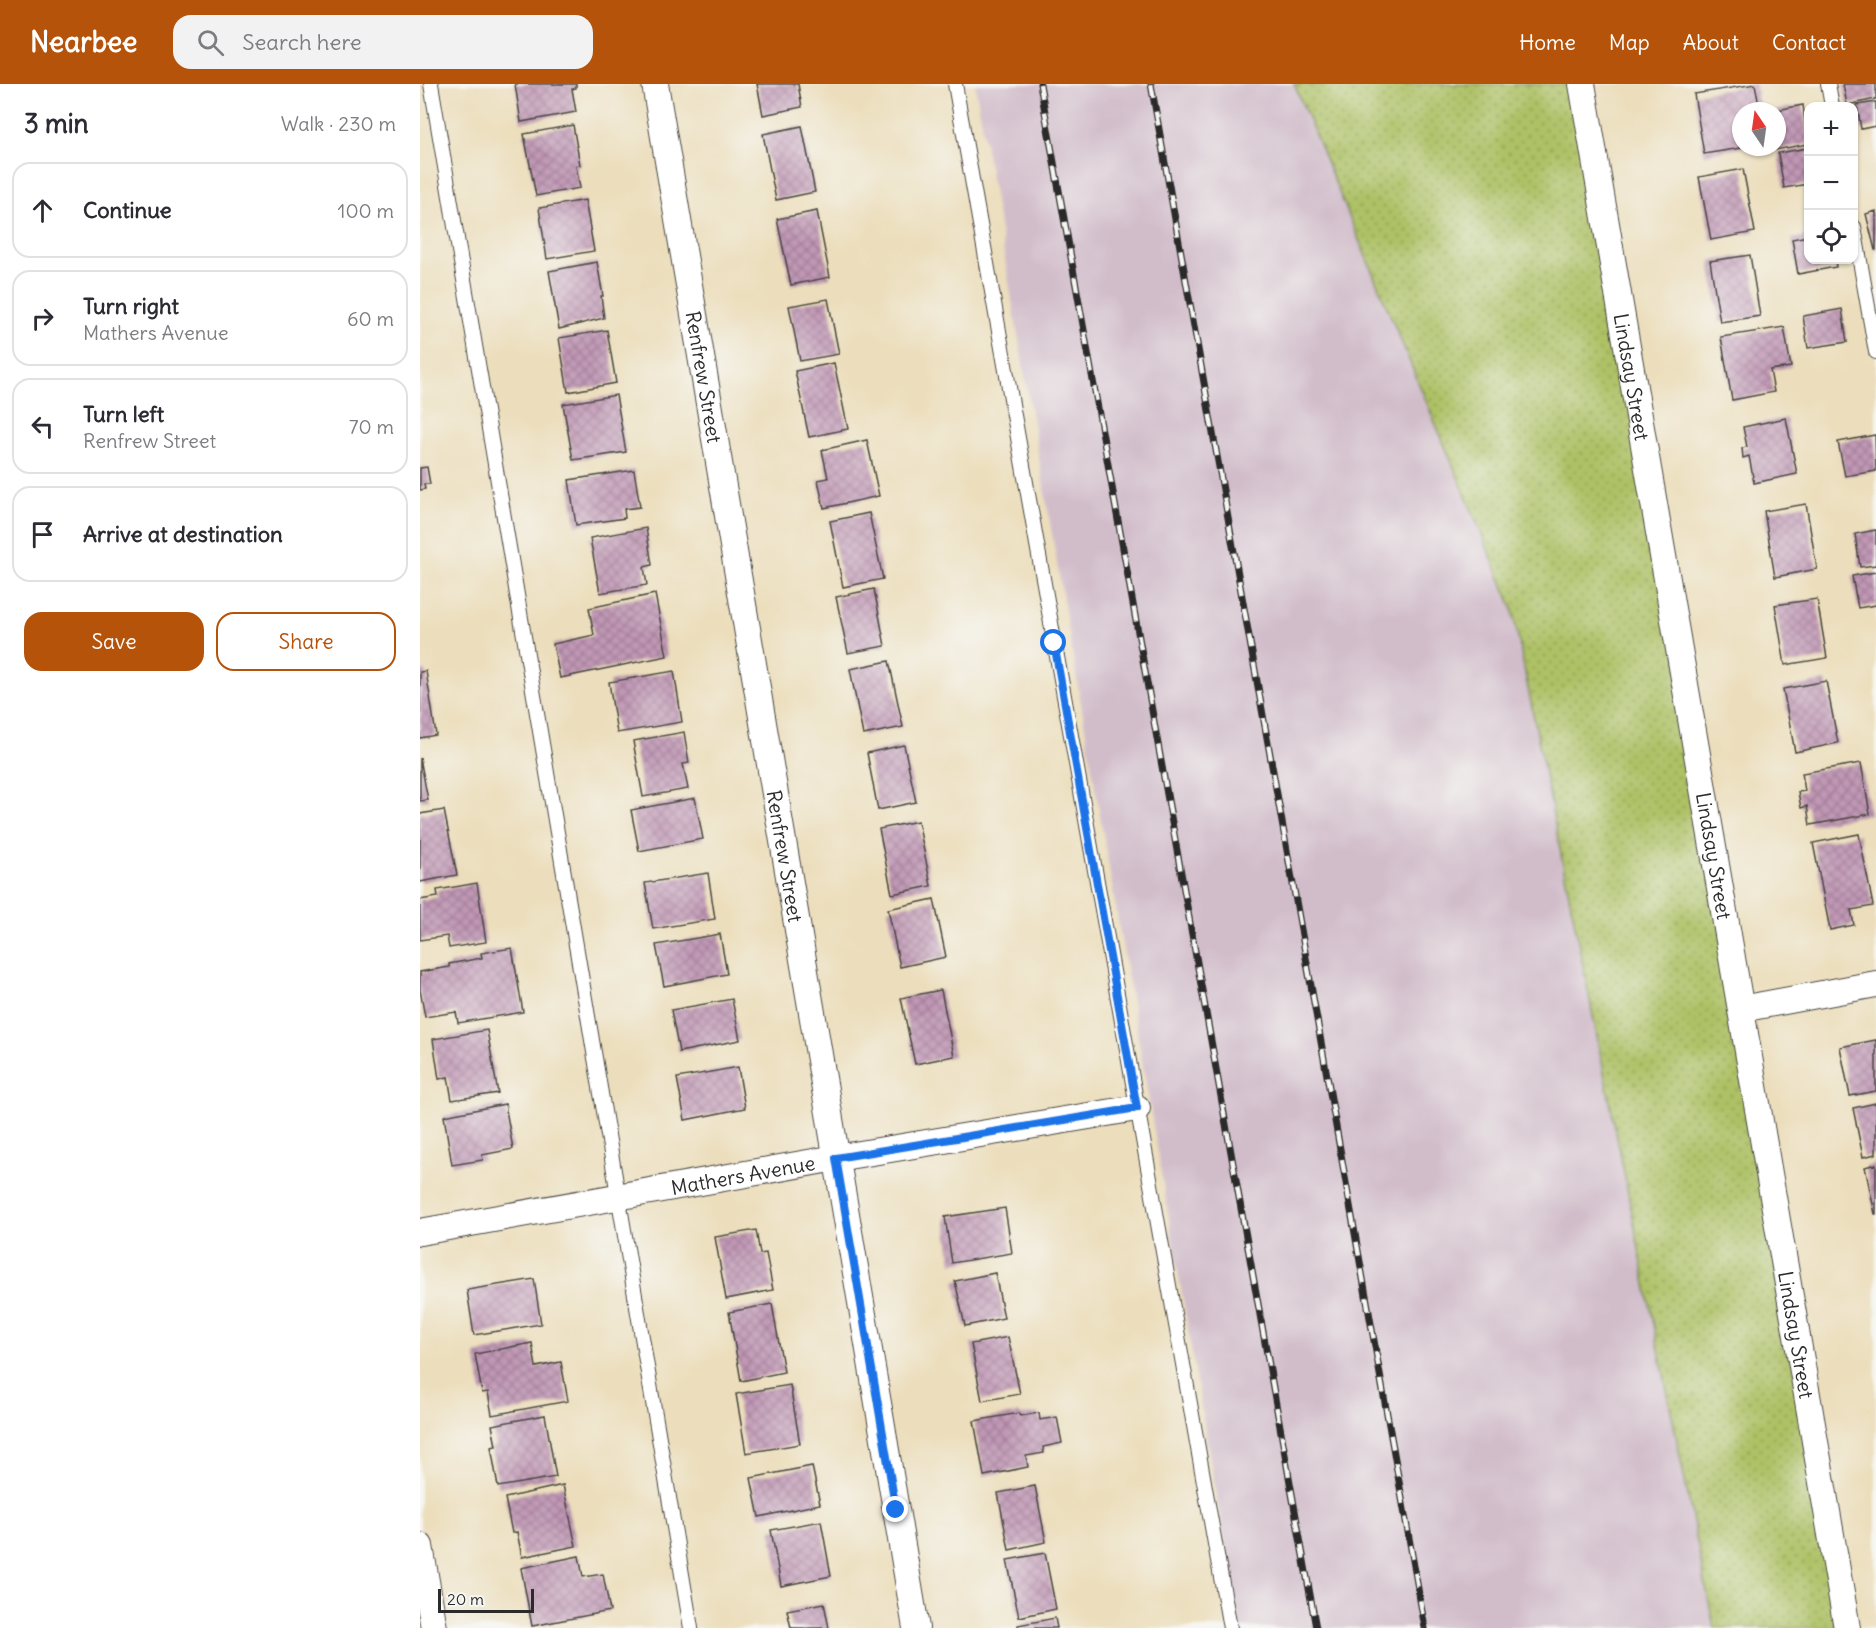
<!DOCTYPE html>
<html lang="en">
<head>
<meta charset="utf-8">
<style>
	:root { --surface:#fff; --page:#f2f2f3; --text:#2b2b33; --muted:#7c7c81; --line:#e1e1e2; --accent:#b45309 }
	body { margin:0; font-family:Delius,sans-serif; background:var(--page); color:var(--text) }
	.controls { position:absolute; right:18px; top:18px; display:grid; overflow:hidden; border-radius:12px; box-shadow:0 2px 4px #0004 }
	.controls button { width:54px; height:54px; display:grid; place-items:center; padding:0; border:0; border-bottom:2px solid var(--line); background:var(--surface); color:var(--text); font:30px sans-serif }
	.compass { position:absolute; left:1312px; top:18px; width:54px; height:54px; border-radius:50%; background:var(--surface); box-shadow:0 2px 4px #0004; rotate:347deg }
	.scale { position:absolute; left:18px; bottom:15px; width:96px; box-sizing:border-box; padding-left:6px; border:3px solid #2b2b2b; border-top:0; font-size:16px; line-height:21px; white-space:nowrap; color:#2b2b2b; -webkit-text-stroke:4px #f6f6f2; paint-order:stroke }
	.stop { position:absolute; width:18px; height:18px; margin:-14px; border:4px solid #1a73e8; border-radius:50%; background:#fff }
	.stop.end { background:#1a73e8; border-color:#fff; box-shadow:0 2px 6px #0008 }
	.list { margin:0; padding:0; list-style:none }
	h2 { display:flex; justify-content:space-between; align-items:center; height:78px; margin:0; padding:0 24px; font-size:26px }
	h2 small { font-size:20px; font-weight:400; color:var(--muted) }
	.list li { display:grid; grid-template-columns:39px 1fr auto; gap:18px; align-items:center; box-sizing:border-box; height:96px; margin:0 12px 12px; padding:0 12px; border:2px solid var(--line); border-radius:18px }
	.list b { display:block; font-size:22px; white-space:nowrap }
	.list p { margin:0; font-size:20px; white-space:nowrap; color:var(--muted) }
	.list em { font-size:20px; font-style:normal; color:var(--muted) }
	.actions { display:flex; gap:12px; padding:18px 24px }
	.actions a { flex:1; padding:14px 0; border:2px solid var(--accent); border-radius:18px; text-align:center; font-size:21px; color:var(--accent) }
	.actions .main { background:var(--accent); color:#fff }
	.icon { flex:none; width:33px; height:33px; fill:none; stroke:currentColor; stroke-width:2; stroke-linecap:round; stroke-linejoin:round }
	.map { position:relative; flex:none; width:1456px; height:1544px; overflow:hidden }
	header { display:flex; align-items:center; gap:36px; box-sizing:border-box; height:84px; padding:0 30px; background:var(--accent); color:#fff }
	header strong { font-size:28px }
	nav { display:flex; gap:33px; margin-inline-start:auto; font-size:21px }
	.search { width:420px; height:54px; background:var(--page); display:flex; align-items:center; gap:15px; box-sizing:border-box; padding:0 21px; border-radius:18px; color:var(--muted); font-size:22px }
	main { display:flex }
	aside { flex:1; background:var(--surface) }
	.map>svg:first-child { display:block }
	.industrial { fill:#d1bdca }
	.grass { fill:url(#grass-dots); stroke:#6c7648; stroke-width:1.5 }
	.building { fill:url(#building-cross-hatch) }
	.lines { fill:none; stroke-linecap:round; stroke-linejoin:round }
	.lane-casing { stroke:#484641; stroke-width:16 }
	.street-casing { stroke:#484641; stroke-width:28 }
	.lane { stroke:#fff; stroke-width:14 }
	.street { stroke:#fff; stroke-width:26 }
	.rail-casing { stroke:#2b2b2b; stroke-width:7 }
	.rail { stroke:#f6f6f2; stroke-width:4.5; stroke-dasharray:14; stroke-linecap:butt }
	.route { stroke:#1a73e8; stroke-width:8 }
	.labels { text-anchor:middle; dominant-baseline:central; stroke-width:4.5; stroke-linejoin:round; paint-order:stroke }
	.street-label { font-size:20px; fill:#2b2b2b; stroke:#f6f6f2 }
</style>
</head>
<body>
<header>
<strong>Nearbee</strong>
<div class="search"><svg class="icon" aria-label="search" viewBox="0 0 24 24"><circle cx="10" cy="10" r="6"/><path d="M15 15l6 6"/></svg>Search here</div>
<nav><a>Home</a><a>Map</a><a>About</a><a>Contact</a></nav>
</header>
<main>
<aside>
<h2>3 min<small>Walk · 230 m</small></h2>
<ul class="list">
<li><svg class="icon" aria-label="ahead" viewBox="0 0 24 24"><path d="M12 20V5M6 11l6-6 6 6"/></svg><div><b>Continue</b></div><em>100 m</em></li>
<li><svg class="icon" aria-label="right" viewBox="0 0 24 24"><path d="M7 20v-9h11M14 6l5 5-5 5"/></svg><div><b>Turn right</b><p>Mathers Avenue</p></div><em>60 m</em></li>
<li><svg class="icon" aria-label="left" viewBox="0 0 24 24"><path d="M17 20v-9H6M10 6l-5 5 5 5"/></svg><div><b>Turn left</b><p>Renfrew Street</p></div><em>70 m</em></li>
<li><svg class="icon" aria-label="arrive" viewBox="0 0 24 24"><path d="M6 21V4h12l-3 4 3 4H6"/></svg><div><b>Arrive at destination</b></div></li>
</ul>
<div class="actions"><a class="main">Save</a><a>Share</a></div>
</aside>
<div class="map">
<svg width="1456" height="1544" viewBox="0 0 1456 1544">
	<defs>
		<pattern id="grass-dots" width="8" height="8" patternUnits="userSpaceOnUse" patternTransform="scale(1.5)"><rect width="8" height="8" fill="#adc165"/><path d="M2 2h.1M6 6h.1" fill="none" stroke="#8d9d53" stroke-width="1.8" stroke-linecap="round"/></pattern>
		<pattern id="building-cross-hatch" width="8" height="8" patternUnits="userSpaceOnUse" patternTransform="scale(1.5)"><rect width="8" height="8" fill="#c198b6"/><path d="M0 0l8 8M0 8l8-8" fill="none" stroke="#9d7c94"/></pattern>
	</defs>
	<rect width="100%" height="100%" fill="#f6f6f2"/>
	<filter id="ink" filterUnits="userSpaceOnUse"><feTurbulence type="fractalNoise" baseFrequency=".0167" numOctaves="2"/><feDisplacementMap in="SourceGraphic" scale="12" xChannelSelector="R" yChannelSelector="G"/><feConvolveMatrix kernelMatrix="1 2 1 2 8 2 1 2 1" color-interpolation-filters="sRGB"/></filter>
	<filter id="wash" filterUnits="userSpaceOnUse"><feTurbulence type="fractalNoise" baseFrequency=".008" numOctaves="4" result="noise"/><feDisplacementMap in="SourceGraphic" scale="24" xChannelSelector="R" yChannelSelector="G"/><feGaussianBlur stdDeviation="1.35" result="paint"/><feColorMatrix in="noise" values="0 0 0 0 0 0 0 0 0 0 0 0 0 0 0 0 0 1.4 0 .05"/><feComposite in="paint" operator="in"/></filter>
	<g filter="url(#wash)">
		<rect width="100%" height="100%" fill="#ecdebc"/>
		<path class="industrial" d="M555,0H874L1092,523L1294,1544H819Z"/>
		<path class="grass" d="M874,0H1162L1417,1544H1294L1092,523Z"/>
		<g id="blocks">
			<path class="building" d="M95,0H156V4L152,5L156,28L101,38Z
				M337,0H378L382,23L343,31Z
				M1335,0L1340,27H1321V64L1284,70L1274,10Z
				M1423,0H1456V15L1427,21Z
				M1456,18V42L1441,45L1437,21Z
				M1383,21L1388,60L1355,66L1354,63H1357V26Z
				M153,41L160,81L156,82L160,104L116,112L104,50Z
				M382,42L395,108L356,116L343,50Z
				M1388,64V100L1364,104L1358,69Z
				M1323,85L1335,148L1291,156L1279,93Z
				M165,116L174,167L127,175L119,124Z
				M397,127L410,193L371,201L357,135Z
				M1456,127V166H1455L1446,130Z
				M1388,152V176H1415L1416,183L1378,190L1372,155Z
				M1330,171L1340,232L1300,238L1290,177Z
				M177,178L183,212H181L184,234L139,245L129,187Z
				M408,215L419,270L380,277L369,222Z
				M1422,225L1427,258L1388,264L1383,232Z
				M1364,243L1371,283L1350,286L1354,308L1312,316L1301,253Z
				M187,246L196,299L148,308L139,254Z
				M414,279L428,345L389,353L375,287Z
				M196,311L206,368L153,376L143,320Z
				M1366,334L1377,390L1334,399L1329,372L1323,374L1322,364L1327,363L1323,343Z
				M1455,351L1456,387L1425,392L1418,358Z
				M447,356L459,412L404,424L398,396L408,394L402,366Z
				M7,383L10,400H4L5,405L0,406V384Z
				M214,386L220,423L204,425L205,434L156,441L149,396Z
				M1386,420L1397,485L1355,493L1344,427Z
				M449,429L463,495L423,503L410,437Z
				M226,444L232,481L224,483L227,501L180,509L170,454Z
				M1456,446V481L1440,483L1435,450Z
				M1456,488V521L1438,524L1432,492Z
				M454,505L465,562L428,569L416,513Z
				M235,510L247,572L140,594L133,560L174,551L169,524Z
				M1397,515L1407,574L1365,581L1355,521Z
				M469,577L483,643L443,651L430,585Z
				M6,587L16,651L0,654V588Z
				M254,587L262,638L197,649L189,598Z
				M1406,597L1418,659L1375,668L1363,605Z
				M264,648L269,679L263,680L268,705L223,713L213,657Z
				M484,661L496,718L458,726L447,669Z
				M0,674L8,716L0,717Z
				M1441,679L1450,730L1390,741L1387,722L1381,724L1378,708L1385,707L1382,689Z
				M275,714L283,755L219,767L211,726Z
				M24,726L37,791L0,798V730Z
				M498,737L511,802L472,810L459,745Z
				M1439,750L1453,822L1431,826L1434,841L1410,846L1393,759Z
				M288,789L295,835L233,845L225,799Z
				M57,799L66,858L29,864L27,852L0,856V816L18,813L17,806Z
				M514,815L526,873L480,883L468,825Z
				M300,850L307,890L244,902L236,861Z
				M92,864L103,928L38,939L36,928L5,933L0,906V888L29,883V880L62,874L61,869Z
				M521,906L534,972L495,980L481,914Z
				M312,915L320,956L259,968L251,926Z
				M67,946L78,1009L32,1016L28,993L19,995L13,955Z
				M1456,956V1007L1430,1012L1420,963Z
				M318,983L325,1024L265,1036L257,994Z
				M1456,1019V1070L1443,1073L1433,1024Z
				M85,1020L93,1065L62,1071L63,1076L32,1081L24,1032Z
				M1456,1080V1130H1455L1445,1083Z
				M585,1124L592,1169L532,1179L525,1133Z
				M336,1146L340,1170L346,1169L353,1206L306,1215L295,1153Z
				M575,1189L584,1234L545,1242L535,1197Z
				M114,1195L121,1240L54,1251L47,1206Z
				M352,1220L364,1288L321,1297L309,1228Z
				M588,1253L600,1310L562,1317L551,1260Z
				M112,1259L116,1283L141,1278L148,1317L72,1331L68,1308L62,1309L55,1270Z
				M370,1301L380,1360L326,1369L316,1310Z
				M599,1329L600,1332L619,1329L620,1336L637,1333L642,1359L623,1363L624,1369L606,1372L608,1383L564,1392L554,1337Z
				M125,1331L136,1393L78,1403L71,1363L76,1362L72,1341Z
				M392,1382L400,1420L339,1433L331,1394Z
				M143,1401L156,1462L102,1473L97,1448L92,1449L85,1414Z
				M615,1402L626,1458L589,1466L578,1409Z
				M401,1437L411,1492L361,1502L351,1446Z
				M625,1469L636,1525L599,1533L587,1476Z
				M159,1472L163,1493L183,1490L190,1527L112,1542L101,1484Z
				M404,1519L409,1544H371L367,1526Z
				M635,1534L637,1544H598V1541Z"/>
		</g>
	</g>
	<g filter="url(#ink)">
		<use href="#blocks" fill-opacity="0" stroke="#484641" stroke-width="1.5"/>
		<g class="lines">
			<g class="lane-casing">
				<path id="lane" d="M11,0L271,1544
					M535,0L810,1544
					M1408,0L1412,22
					M1434,143L1456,268"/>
			</g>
			<g class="street-casing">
				<g id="street">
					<path id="s1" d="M235,0L496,1544"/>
					<path id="s2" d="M1162,0L1427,1544"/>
					<path d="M1321,925L1456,900"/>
					<path id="s3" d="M0,1148L416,1074L717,1024"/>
					<path d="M0,1462L14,1544"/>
				</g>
			</g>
			<use href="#lane" class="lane"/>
			<use href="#street" class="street"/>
			<g class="rail-casing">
				<path id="rail" d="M620,0L896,1544
					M731,0L1005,1544"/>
			</g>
			<use href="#rail" class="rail"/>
		</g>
	</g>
	<g class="lines" filter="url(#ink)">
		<path class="route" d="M476,1426L416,1074L717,1024L634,559"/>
	</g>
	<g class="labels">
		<g class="street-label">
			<text stroke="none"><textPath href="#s1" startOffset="297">Renfrew Street</textPath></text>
			<text stroke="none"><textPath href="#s2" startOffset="297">Lindsay Street</textPath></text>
			<text stroke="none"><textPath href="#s1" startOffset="783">Renfrew Street</textPath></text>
			<text stroke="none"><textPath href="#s2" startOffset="783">Lindsay Street</textPath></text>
			<text stroke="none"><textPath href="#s3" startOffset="328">Mathers Avenue</textPath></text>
			<text stroke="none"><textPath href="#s2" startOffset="1269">Lindsay Street</textPath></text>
		</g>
	</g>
</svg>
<div class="controls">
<button>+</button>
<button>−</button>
<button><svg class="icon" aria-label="locate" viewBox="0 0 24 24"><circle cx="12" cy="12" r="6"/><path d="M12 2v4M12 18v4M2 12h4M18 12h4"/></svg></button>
</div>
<svg class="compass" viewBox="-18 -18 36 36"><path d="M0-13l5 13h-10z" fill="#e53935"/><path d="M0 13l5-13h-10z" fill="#7c7c81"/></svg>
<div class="scale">20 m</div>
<div class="stop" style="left:634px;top:559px"></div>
<div class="stop end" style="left:476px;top:1426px"></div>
</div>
</main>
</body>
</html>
